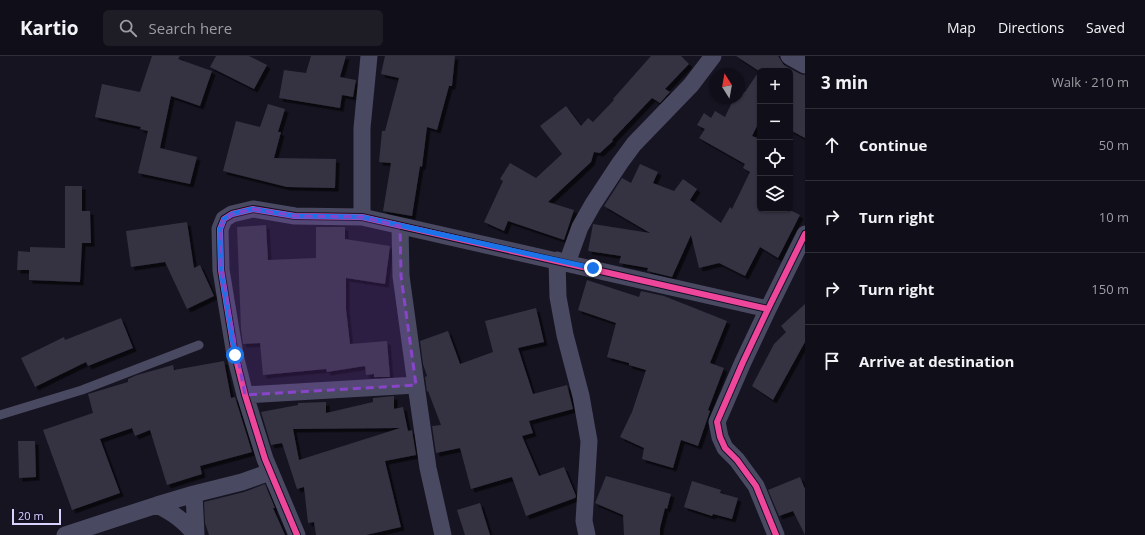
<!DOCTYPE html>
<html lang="en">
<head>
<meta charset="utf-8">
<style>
	:root { --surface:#100f19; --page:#1e1d26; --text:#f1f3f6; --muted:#9c9ca2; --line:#302f38 }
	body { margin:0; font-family:"Open Sans",sans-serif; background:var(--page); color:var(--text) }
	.controls { position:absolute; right:12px; top:12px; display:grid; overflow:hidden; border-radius:6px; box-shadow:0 1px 3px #0004 }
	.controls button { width:36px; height:36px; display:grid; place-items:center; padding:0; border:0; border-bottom:1px solid var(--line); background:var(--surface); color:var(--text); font:20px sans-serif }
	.compass { position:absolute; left:709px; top:12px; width:36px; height:36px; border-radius:50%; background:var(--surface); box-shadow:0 1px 3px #0004; rotate:349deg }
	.scale { position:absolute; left:12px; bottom:10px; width:49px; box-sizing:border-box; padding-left:4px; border:2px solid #d9d4ff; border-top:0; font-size:11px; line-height:14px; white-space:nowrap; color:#d9d4ff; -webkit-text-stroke:3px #130f26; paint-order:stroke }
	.stop { position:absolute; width:12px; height:12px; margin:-9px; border:3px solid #1a73e8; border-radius:50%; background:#fff }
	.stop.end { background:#1a73e8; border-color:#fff; box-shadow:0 1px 4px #0008 }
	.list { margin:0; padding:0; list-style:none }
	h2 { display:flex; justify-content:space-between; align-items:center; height:52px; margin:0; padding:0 16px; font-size:17px }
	h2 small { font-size:13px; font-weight:400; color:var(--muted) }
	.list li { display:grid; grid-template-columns:26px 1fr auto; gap:12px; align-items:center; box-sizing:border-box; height:72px; padding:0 16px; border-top:1px solid var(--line) }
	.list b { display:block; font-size:15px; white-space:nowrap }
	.list em { font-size:13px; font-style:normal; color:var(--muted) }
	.icon { flex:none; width:22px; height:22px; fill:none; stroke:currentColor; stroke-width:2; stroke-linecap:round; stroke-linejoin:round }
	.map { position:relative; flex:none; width:805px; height:479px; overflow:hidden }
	header { display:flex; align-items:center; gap:24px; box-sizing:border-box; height:56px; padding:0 20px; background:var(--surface); border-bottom:1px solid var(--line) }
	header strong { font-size:19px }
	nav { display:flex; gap:22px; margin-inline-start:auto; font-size:14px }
	.search { width:280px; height:36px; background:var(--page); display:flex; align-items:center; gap:10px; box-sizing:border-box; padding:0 14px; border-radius:6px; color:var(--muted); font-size:15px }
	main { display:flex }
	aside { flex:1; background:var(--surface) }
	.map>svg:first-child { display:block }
	.building { fill:#343243; fill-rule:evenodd; filter:url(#shadow) }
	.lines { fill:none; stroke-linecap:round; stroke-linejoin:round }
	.service { stroke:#4a4962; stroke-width:9 }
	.minor { stroke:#4a4962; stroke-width:17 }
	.cycleway-casing { stroke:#130f26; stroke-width:8 }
	.cycleway { stroke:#ed469a; stroke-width:6 }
	.route { stroke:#1a73e8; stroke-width:5 }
	.marked { fill:#8945c9; fill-opacity:0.2; stroke:#8945c9; stroke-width:3; stroke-dasharray:8 5; stroke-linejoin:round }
</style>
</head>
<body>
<header>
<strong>Kartio</strong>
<div class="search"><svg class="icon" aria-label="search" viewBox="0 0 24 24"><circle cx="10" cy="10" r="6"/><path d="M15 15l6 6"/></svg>Search here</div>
<nav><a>Map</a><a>Directions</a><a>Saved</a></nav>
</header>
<main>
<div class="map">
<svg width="805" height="479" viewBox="0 0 805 479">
	<defs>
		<filter id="shadow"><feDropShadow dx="3.5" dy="3.5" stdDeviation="0" flood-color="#0009"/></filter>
	</defs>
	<rect width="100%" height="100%" fill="#161421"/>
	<path class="building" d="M152,0H180L178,3L212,15L200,50L171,40L160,92L197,101L190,128L138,117L148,75L140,73L141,71L95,61L102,28L140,36Z
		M216,0H249L267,9L254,33L210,11Z
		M311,0H346L340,21L356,24L353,41L342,39L340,52L279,42L284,14L306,17Z
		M385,0H455L452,30H449L437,74L427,71L422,111L420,110L412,160L383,155L391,107L379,106L382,75H385L399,22L381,18Z
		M651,0H681L689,8L665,33L670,36L660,47L652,42L612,84L613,85L600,97L594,96L591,106L548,146L574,154L564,184L508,165L504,175L484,166L503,125L500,123L510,107L536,122L562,98L540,70L566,50L581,70L588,62L593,66L614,44L613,43Z
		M736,0H778L784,9L800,18L805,19V82L790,74V15H760V64L752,80L760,83V153H788L800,159L778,202L760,191L745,220L719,207L699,212L691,179L672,221L647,215L648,212L619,207L621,200L588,195L593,168L650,177L604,150L622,122L631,127L640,108L658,116L653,127L674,135L683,123L697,133L690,144L721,167L730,151L732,153L750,116L743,112L745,108L699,82L705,73L697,69L704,57L711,62L715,55L725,61L734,42H739V34L745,36L759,15Z
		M268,48L285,53L278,76H281L274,102L336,103L335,132L287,131L223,115L236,65L260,71Z
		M65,130H82V155H90L91,187H82L80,226L29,224V214H17L18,195L30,196V191L65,192Z
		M187,166L194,212L200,209L214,240L187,253L165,206L131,211L126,175Z
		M266,169L268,204L316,202V171H345V183L390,190L385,228L346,222V253L350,288L387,285L390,321H374V318L366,319L365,310L327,316L326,313L263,319L260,287L243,288L241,273L237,171Z
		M587,224L639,241L641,235L664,240L727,265L710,307L724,312L708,354L710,355L698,390L681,384L673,412L642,403L644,392L620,381L632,356L646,314L629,309V307L607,301L616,267L578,254Z
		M805,248V286L773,344L752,330L774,288L786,276L781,270Z
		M536,252L544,286L518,292L533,338L567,329L573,353L529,365L533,377L522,380L539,420L564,411L576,440L575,442L526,460L512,421L471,433L460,392L436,397L432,370L441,369L428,335L427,336L425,321L427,320L423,308L420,285L448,275L460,308L493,296L485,265Z
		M121,262L133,292L88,310L86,306L35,331L21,302L64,281L65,284Z
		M224,305L231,342L235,341L252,396L200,410L202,418L167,429L150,374L135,380L132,372L100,383L120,437L72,454L43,374L93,357L88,338L128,326V323L137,319L173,309L174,314Z
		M394,340V353L403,351L408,375L412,374L416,399L385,405L401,471L366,479H316L314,466L308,467L304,431L297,433L282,387L271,389L261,356L298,349V347L326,346V357L373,346V342ZM400,372L299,404L293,373Z
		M18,385H35L36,421L19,422Z
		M606,420L671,438L667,453L665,452L660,472V479H624L623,459L595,447Z
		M800,421L805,433V479L793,455L779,460L768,434Z
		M692,425L721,434L720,437L738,442L732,463L713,458L712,460L684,451Z
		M265,428L275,452H273L285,479H209L205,467L204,446L244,436Z
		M480,447L490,479H465L457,454Z"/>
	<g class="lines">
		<path class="service" d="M0,359L82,334L199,289"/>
		<path class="minor" d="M789,0L805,9
			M362,161V72L369,0
			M400,170L401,220L416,329L428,412L443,479
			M557,204L558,241L565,279L581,340L589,385L584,465L587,479
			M567,207L580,171L593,148L620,107L634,88L691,29L713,0
			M245,339L416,329
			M194,438L196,479
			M157,449C173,457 183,464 195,478
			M65,479L157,449L194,438L242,426L270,416
			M297,479L265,403L245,339L235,299L221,214L220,173L224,163L232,158L253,153L295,160L362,161L768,253
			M776,479L756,430L737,404L725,392L720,381L717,366L743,306L768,253L805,178"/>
		<g class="cycleway-casing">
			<path id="cycleway" d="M297,479L265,403L245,339L235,299L221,214L220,173L224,163L232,158L253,153L295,160L362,161L768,253
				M776,479L756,430L737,404L725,392L720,381L717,366L743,306L768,253L805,178"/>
		</g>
		<use href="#cycleway" class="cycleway"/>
	</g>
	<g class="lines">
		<path class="route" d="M235,299L221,214L220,173L224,163L232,158L253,153L295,160L362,161L593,212"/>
	</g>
	<path class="marked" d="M253,153L295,160L362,161L400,170L401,220L416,329L245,339L221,214L220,173L224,163L232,158Z"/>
</svg>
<div class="controls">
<button>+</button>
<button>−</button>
<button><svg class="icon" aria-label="locate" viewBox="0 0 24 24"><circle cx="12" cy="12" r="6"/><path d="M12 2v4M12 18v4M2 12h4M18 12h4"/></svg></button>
<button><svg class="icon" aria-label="layers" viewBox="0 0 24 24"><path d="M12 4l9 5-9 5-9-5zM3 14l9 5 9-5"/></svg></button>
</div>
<svg class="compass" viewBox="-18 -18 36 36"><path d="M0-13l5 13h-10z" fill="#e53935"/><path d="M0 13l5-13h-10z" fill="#9c9ca2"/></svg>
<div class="scale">20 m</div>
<div class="stop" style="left:235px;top:299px"></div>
<div class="stop end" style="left:593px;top:212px"></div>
</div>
<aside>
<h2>3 min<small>Walk · 210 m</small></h2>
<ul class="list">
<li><svg class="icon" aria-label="ahead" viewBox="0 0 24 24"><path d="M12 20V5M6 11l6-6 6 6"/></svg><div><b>Continue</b></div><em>50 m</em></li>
<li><svg class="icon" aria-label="right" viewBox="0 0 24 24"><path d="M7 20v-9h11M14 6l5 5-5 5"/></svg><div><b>Turn right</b></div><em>10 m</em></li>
<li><svg class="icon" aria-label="right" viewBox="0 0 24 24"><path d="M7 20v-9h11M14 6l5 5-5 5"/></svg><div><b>Turn right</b></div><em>150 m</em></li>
<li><svg class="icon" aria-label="arrive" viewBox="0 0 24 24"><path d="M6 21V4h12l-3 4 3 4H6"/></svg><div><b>Arrive at destination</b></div></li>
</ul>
</aside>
</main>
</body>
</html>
